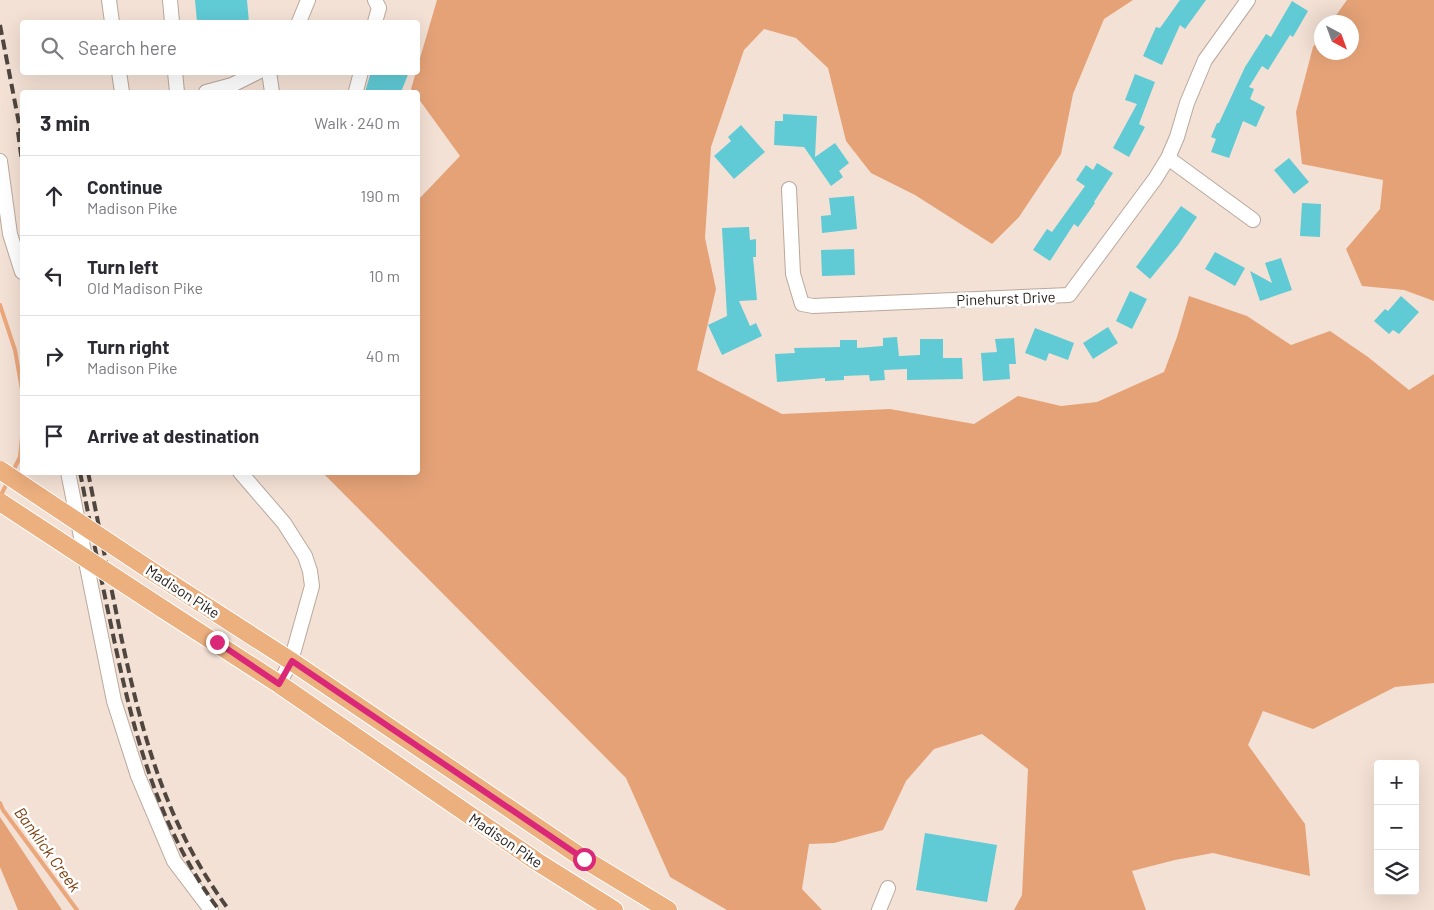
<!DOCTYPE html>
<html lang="en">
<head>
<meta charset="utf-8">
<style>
	:root { --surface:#fff; --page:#f2f2f3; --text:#2b2b33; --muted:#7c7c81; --line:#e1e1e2 }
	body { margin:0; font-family:Barlow,sans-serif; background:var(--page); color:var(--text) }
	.controls { position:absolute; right:15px; bottom:15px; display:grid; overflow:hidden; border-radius:5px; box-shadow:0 5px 20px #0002 }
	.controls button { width:45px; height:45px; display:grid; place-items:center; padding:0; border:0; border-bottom:1px solid var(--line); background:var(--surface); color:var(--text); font:25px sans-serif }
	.compass { position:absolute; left:1314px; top:15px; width:45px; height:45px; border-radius:50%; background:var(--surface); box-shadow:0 5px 20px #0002; rotate:139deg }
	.stop { position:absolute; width:15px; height:15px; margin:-11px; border:4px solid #db2777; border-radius:50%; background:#fff }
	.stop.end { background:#db2777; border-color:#fff; box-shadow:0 1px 5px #0008 }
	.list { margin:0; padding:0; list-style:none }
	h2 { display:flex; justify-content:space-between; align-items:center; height:65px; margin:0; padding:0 20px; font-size:21px }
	h2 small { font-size:16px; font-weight:400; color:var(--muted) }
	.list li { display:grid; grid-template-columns:32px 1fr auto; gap:15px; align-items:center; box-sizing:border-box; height:80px; padding:0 20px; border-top:1px solid var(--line) }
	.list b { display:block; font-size:19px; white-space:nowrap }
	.list p { margin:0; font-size:16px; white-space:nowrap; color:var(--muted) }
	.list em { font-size:16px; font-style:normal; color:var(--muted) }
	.icon { flex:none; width:28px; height:28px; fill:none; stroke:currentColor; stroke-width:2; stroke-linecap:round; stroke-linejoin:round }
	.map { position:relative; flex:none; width:1434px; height:910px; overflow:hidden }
	.search { position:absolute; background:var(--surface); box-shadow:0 5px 20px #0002; left:20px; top:20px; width:400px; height:55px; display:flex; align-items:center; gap:12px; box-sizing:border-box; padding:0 18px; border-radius:5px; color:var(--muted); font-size:19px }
	.panel { position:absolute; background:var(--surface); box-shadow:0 5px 20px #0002; left:20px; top:90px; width:400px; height:385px; border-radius:5px }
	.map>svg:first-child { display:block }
	.forest { fill:#e5a277 }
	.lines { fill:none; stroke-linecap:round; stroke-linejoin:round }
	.stream { stroke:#eba77c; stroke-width:4 }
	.building { fill:#60cad5 }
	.minor-casing { stroke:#baa89c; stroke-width:16 }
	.major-casing { stroke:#fff; stroke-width:20 }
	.minor { stroke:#fff; stroke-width:14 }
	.major { stroke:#ecaf7e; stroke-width:18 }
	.rail { stroke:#504640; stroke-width:4; stroke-dasharray:10 5; stroke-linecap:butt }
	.major-bridge-casing { stroke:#fff; stroke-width:20; stroke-linecap:butt }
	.major-bridge { stroke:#ecaf7e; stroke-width:18 }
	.route { stroke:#db2777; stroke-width:6 }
	.labels { text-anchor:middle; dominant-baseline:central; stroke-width:5; stroke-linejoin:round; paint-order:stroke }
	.street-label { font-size:15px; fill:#241d18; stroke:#fff }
	.water-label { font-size:16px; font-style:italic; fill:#7e400f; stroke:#fff }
</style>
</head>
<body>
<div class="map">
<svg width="1434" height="910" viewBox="0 0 1434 910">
	<rect width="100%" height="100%" fill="#f4e1d5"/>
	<path class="forest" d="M437,0H1133L1104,19L1073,94L1061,154L1019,217L992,244L915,195L871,173L846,141L828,68L796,38L764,29L744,50L711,147L705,238L716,289L697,370L782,414L890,409L974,424L1018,396L1061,406L1097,402L1164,372L1177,337L1189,296L1247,316L1291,345L1330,331L1368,357L1409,390L1434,374V683L1395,687L1313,729L1263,711L1248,745L1305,824L1310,876L1213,853L1175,860L1132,871L1146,910H1014L1022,895L1028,769L982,734L934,749L906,781L883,830L834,843L809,844L802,889L822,910H727L670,877L626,778L323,473L418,472V200L460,156L418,98V92H414L411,89Z
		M1347,0H1434V301L1404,290L1362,286L1346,249L1380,209L1383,180L1302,164L1296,112L1313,47L1321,36L1322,52H1352V22H1331Z
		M0,817L62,910H18L0,867Z"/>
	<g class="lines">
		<path class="stream" d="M0,305L15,350L22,390
			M12,473L20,457L22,437
			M0,497L8,481
			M0,803L3,810L77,910"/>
	</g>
	<path class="building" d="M195,0H247L249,22H197Z
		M1180,0H1206L1185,29L1180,25L1162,65L1143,56L1156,27L1160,28Z
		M1292,1L1308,11L1293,37L1290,35L1268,70L1262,66L1249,87L1254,89L1250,99L1265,107L1256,127L1243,121L1229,158L1211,152L1216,139L1211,137L1217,123H1219L1245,67L1266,34L1271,37Z
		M371,72H409L401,92H365Z
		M1135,74L1155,82L1139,124L1145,127L1129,157L1113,148L1137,104L1125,100Z
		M783,114L817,116L815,157L835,143L849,163L839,171L843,177L831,186L804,147L774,145L775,121H783Z
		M741,125L765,152L734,179L714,156L731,141L728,137Z
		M1289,158L1309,182L1294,194L1274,170Z
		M1097,163L1113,173L1094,202L1095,203L1078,227L1074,224L1050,261L1033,250L1047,229L1052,232L1085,186L1076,180L1086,165L1093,170Z
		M854,196L857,229L822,233L821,216L831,215L829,198Z
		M1302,203L1321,204L1320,237L1300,236Z
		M1181,206L1197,217L1178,245L1150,279L1136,267Z
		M749,227L750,240L756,239V257H753L757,300L739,301L750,326L756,323L762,336L722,355L708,325L727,316L722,228Z
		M854,249L855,275L822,276L821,250Z
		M1215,252L1245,268L1235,286L1205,269Z
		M1281,258L1292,290L1260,301L1250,271L1272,283L1265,263Z
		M1130,291L1147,299L1132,329L1116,321Z
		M1401,296L1419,312L1399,334L1393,330L1389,334L1374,321L1385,309L1388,311Z
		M1108,327L1118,343L1093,359L1083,343Z
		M1035,328L1074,343L1068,360L1049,353L1046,361L1025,353Z
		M897,337L899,356L920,355V339H943V358H962L963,379L907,380V369L884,370L885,380L870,381L869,375L844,376V380L825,381V378L777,382L775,354L795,353L794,348L840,347V340H857V348L883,346V338Z
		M1014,338L1016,364H1009L1010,379L983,381L981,353L997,352L995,339Z
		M925,833L997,845L987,902L916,890Z"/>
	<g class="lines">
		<g class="minor-casing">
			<path id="minor" d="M109,0L112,22
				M170,0L172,22
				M375,0L379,8L375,22
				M299,22L308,0
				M119,72L122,92
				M175,72L177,92
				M269,72L272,92
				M356,91L361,72
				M206,92L232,85L258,72
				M1168,158L1253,220
				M0,161L10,234L22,272
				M789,189L793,274L802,304L813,306L1069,295L1155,179L1168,158L1177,137L1187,103L1205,60L1248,0
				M68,472L114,701L138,776L174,861L211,910
				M240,472L284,523L305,556L310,571L312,586L291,661L279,684
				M879,910L888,888"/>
		</g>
		<g class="major-casing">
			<path id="major" d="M153,572L291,661L584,859L668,910
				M163,609L279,684L536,861L614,910"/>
		</g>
		<use href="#minor" class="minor"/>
		<use href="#major" class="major"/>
		<path class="rail" d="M0,25L22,139
			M18,132L22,162
			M80,472C90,523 100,574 111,625C132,727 156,825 219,910
			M88,472C99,527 110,582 121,636C143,738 166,825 229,910"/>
		<g class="major-bridge-casing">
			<path id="major-bridge" d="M0,470L153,572
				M0,502L163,609"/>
		</g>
		<use href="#major-bridge" class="major-bridge"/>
	</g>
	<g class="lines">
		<path class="route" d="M217,642L279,684L292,661L584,859"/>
	</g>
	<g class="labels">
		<g class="street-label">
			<text transform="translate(1006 298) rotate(-2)">Pinehurst Drive</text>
			<text transform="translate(183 591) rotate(33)">Madison Pike</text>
			<text transform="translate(506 840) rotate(34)">Madison Pike</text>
		</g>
		<g class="water-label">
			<text transform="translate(48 849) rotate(54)">Banklick Creek</text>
		</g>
	</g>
</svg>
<div class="controls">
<button>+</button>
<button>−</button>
<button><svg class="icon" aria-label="layers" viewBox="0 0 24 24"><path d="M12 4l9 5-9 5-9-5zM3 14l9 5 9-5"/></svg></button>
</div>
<svg class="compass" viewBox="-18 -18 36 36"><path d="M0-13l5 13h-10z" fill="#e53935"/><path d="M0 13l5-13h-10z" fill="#7c7c81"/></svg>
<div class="stop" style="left:584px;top:859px"></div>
<div class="stop end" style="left:217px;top:642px"></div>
<div class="search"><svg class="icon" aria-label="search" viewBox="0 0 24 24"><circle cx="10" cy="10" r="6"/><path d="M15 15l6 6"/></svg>Search here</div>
<section class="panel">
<h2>3 min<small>Walk · 240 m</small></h2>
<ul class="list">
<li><svg class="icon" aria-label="ahead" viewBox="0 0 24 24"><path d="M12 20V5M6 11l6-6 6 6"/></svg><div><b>Continue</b><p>Madison Pike</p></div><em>190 m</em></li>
<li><svg class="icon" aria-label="left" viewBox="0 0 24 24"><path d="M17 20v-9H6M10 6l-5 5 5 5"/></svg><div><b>Turn left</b><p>Old Madison Pike</p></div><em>10 m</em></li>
<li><svg class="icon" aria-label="right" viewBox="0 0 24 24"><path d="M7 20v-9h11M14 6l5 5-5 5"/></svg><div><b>Turn right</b><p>Madison Pike</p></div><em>40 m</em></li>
<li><svg class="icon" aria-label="arrive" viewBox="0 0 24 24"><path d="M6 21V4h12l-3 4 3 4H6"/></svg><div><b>Arrive at destination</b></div></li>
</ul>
</section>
</div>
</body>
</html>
